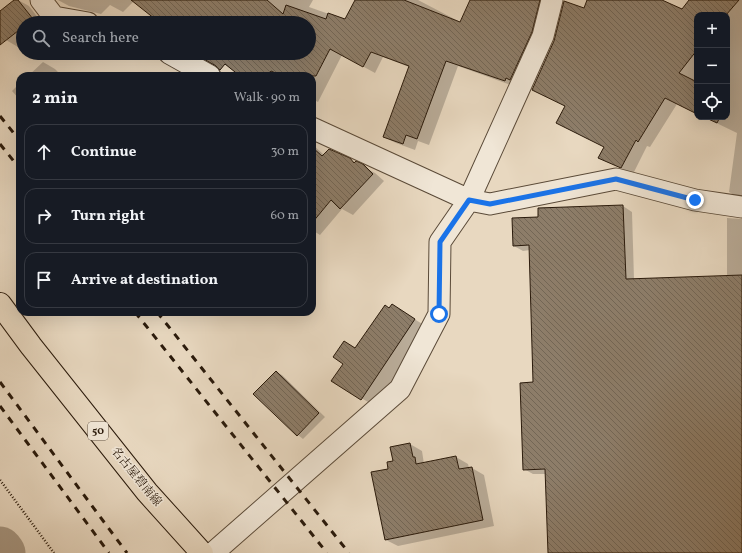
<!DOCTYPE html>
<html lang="en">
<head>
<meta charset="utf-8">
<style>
	:root { --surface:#171b24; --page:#242831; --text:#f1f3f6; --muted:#9ea1a6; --line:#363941 }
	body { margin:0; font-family:Vollkorn,"Noto Serif JP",serif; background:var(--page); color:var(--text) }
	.controls { position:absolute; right:12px; top:12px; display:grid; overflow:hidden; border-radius:8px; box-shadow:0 4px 16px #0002 }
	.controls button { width:36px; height:36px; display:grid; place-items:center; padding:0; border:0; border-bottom:1px solid var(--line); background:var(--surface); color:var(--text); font:20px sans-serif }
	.stop { position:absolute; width:12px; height:12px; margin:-9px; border:3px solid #1a73e8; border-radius:50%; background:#fff }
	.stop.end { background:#1a73e8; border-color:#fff; box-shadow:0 1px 4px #0008 }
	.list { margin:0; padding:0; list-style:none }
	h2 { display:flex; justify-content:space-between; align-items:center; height:52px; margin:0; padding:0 16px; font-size:17px }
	h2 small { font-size:13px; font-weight:400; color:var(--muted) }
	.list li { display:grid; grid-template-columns:26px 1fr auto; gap:12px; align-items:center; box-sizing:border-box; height:56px; margin:0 8px 8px; padding:0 8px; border:1px solid var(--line); border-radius:12px }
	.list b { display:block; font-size:15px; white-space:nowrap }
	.list em { font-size:13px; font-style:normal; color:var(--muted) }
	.icon { flex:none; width:22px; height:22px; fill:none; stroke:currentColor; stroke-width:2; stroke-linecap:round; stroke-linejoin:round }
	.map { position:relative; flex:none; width:742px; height:553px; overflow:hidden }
	.search { position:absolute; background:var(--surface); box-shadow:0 4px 16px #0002; left:16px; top:16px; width:300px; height:44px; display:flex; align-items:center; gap:10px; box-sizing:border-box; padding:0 14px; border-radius:22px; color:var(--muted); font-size:15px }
	.panel { position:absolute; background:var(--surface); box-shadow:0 4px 16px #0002; left:16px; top:72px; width:300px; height:244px; border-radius:12px }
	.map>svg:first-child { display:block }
	.shadow { fill:#0003 }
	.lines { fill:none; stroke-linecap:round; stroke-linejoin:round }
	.river { stroke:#a79782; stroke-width:45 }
	.building { fill:url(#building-back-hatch); stroke:#2a1a0b }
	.street-casing { stroke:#5a4a38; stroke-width:23 }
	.primary-casing { stroke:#2a1a0b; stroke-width:24 }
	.path { stroke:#2a1a0b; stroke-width:2.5; stroke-dasharray:1 2; stroke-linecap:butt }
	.street { stroke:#f0e6d6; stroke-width:21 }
	.primary { stroke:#e8d8c0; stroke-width:22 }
	.rail { stroke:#2a1a0b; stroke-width:3; stroke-dasharray:7 7; stroke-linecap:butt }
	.route { stroke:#1a73e8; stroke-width:5 }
	.labels { text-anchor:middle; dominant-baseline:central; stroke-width:3; stroke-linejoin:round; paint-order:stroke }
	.shield { fill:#f0e6d6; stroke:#655748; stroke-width:1 }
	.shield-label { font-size:11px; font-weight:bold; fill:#2a1a0b }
	.street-label { font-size:12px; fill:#2a1a0b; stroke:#f0e6d6 }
</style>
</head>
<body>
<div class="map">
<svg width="742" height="553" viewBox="0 0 742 553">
	<defs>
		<pattern id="building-back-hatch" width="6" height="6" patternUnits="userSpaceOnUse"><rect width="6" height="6" fill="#8d7d69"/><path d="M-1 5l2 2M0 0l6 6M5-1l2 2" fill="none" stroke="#736655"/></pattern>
	</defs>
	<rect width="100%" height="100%" fill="#e8d8c0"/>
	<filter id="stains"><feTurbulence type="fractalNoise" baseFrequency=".005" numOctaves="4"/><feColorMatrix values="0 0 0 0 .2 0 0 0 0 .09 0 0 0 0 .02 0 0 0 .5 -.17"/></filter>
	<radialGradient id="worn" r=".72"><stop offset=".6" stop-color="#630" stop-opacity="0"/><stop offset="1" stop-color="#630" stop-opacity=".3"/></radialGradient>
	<path class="shadow" d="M16,0H18L29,6L42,23H23V43L18,47L6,40L0,31V12Z
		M58,0H313L309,7L346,20L356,0H418L487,36L491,0H553L516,87L458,66L429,145L418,141L415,150L396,143L384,137L409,67L383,57L375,73L342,55L318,102L312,99V76H267L221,53H309V23H161L134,1L123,12L110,5L101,14L69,6Z
		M588,0H659L682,10L690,0H742V199L729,192L737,133L704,117H727V15H697V114L677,104L650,147L647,146L633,174L599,158L605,147L566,107L533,90L585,9Z
		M43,62L55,69L62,76H28Z
		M20,83V100L12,91Z
		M312,144L324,155L349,159L375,173L384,181L353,215L342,209L320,235L312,230Z
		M623,206L632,212L634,279L727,277V218L742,219V553H549L546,474H533L524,469L534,383L530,250L523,251L514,246L539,218Z
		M392,305L435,332L383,411L333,381L356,349Z
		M276,372L282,375L325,417L303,439L298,435Z
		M410,444L422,451L424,464L456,457L468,464L469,468H472L484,475L494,526L398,546L386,540L389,470L394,462Z"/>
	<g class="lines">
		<path class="river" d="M0,549L3,553"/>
	</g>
	<path class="building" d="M14,0H18L33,19L29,23H23V27L0,45V11Z
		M131,0H267L283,14L286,5L326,19L328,13L345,19L355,0H404L460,22L470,0H540L532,32L510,80L506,78L505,81L446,61L417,139L406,135L403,144L383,137L409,66L371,52L363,67L330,49L316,76H282L271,71L267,76H240L225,64L220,70L216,66L195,54L309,53V23H160Z
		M587,0H662L682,9L689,0H739L726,15H697V50L679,73L697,82V114L665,98L638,142L636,140L621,168L598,158L604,147L556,123L565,106L532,90L554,41L564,1L584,8Z
		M704,117H720L717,123Z
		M312,147L322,156L329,149L350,158L354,163L356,161L363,164L373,174L340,209L331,200L312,223Z
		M623,205L626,279L742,275V553H548L545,469L523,470L520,383L533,382L529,245L513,246L512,218L538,217V208Z
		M392,304L415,319L361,400L331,381L343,364L333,357L344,341L355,348L385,305L389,308Z
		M276,371L319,413L297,436L253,394Z
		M410,443L413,457H415L416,464L456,456L459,469L472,467L483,520L385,540L371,472L388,469L387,462L393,461L390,447Z"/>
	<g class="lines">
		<g class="street-casing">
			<path id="street" d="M41,0L54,17L88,23
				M169,53L210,76
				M312,128L469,200L490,204L616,179L695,200L742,207
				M213,553L400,389L439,314L440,242L469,200L543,36L552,0"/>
		</g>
		<g class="primary-casing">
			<path id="primary" d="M0,304L31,346L147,492L202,553"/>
		</g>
		<path class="path" d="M0,480L54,553"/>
		<use href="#street" class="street"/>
		<use href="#primary" class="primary"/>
		<path class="rail" d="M0,116L20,141
			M0,144L20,169
			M135,312L327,553
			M157,312L349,553
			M0,382L127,553
			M0,406L109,553"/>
	</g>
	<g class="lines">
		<path class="route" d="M439,314L440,242L469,200L490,204L616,179L695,200"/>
	</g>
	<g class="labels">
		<rect class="shield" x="88" y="422" width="20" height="18" rx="3"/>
		<g class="shield-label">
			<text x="98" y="431">50</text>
		</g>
		<g class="street-label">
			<text transform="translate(136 477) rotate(51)">名古屋碧南線</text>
		</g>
	</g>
	<rect width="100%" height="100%" filter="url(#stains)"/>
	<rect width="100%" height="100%" fill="url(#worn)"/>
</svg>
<div class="controls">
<button>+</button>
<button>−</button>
<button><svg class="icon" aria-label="locate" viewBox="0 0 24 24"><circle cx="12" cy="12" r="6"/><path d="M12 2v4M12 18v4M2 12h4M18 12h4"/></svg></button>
</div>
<div class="stop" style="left:439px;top:314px"></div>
<div class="stop end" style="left:695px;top:200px"></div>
<div class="search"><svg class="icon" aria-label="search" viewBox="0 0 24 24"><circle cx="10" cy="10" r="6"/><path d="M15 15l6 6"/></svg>Search here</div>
<section class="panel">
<h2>2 min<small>Walk · 90 m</small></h2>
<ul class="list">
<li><svg class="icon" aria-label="ahead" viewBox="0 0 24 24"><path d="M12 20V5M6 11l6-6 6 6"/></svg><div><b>Continue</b></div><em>30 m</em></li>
<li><svg class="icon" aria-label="right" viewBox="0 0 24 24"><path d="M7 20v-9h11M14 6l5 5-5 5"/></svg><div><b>Turn right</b></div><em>60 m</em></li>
<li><svg class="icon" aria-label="arrive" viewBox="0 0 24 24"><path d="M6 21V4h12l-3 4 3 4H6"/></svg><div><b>Arrive at destination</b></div></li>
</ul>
</section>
</div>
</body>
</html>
